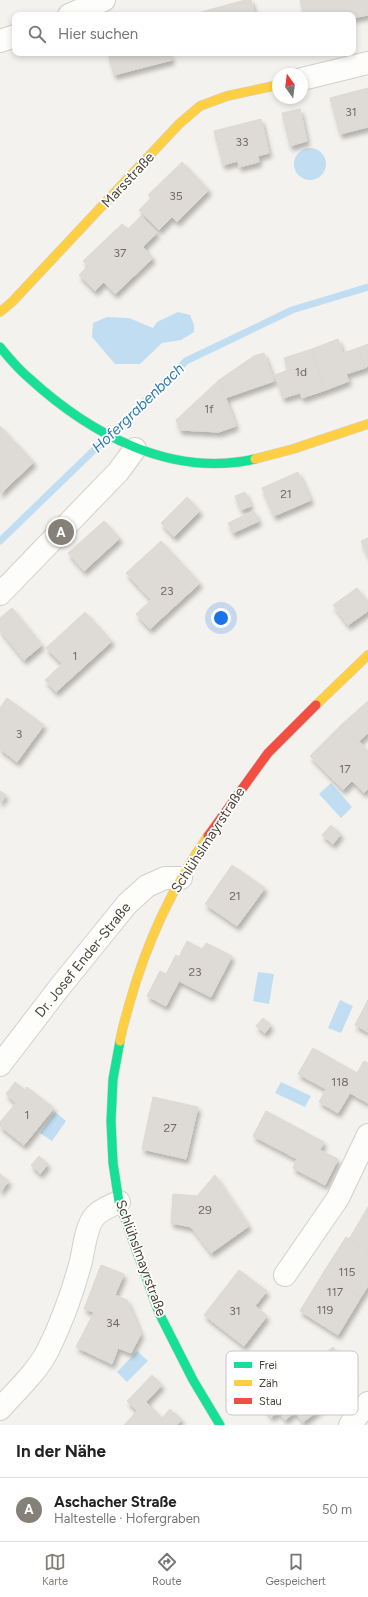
<!DOCTYPE html>
<html lang="de">
<head>
<meta charset="utf-8">
<style>
	:root { --surface:#fff; --page:#f2f2f2; --text:#222; --muted:#767676; --line:#e0e0e0; --accent:#868178 }
	body { margin:0; font-family:Figtree,sans-serif; background:var(--page); color:var(--text) }
	.compass { position:absolute; left:272px; top:68px; width:36px; height:36px; border-radius:50%; background:var(--surface); box-shadow:0 2px 6px #0003; rotate:346deg }
	.you { position:absolute; left:221px; top:618px; width:14px; height:14px; margin:-10px; border:3px solid #fff; border-radius:50%; background:#1a73e8; box-shadow:0 0 0 6px #1a73e833 }
	.badge { display:grid; place-items:center; width:26px; height:26px; border-radius:50%; background:var(--accent); color:#fff; font-size:13px; font-weight:700 }
	.pin { position:absolute; translate:-50% -50%; border:2px solid #fff; box-shadow:0 1px 4px #0006 }
	.list { margin:0; padding:0; list-style:none }
	h2 { display:flex; justify-content:space-between; align-items:center; height:52px; margin:0; padding:0 16px; font-size:17px }
	h2 small { font-size:13px; font-weight:400; color:var(--muted) }
	.list li { display:grid; grid-template-columns:26px 1fr auto; gap:12px; align-items:center; box-sizing:border-box; height:64px; padding:0 16px; border-top:1px solid var(--line) }
	.list b { display:block; font-size:15px; white-space:nowrap }
	.list p { margin:0; font-size:13px; white-space:nowrap; color:var(--muted) }
	.list em { font-size:13px; font-style:normal; color:var(--muted) }
	.icon { flex:none; width:22px; height:22px; fill:none; stroke:currentColor; stroke-width:2; stroke-linecap:round; stroke-linejoin:round }
	.map { position:relative; flex:none; width:368px; height:1425px; overflow:hidden }
	.search { position:absolute; background:var(--surface); box-shadow:0 2px 6px #0003; left:12px; right:12px; top:12px; height:44px; display:flex; align-items:center; gap:10px; box-sizing:border-box; padding:0 14px; border-radius:8px; color:var(--muted); font-size:15px }
	.sheet { height:116px; background:var(--surface) }
	nav { display:flex; justify-content:space-around; align-items:center; box-sizing:border-box; height:56px; border-top:1px solid var(--line); background:var(--surface); font-size:11px; color:var(--muted) }
	nav a { display:grid; justify-items:center; gap:2px }
	nav .on { color:var(--accent) }
	.map>svg:first-child { display:block }
	.water { fill:#c0ddf1 }
	.lines { fill:none; stroke-linecap:round; stroke-linejoin:round }
	.stream { stroke:#c0ddf1; stroke-width:7 }
	.building { fill:#dedbd6; stroke:#dcd9d4; filter:url(#shadow) }
	.street-casing { stroke:#d2d0cb; stroke-width:24 }
	.fast-casing { stroke:#d3cfc5; stroke-width:10 }
	.slow-casing { stroke:#d3cfc5; stroke-width:10 }
	.jam-casing { stroke:#d3cfc5; stroke-width:10 }
	.street { stroke:#fdfdfc; stroke-width:22 }
	.fast { stroke:#16e098; stroke-width:9 }
	.slow { stroke:#ffcf43; stroke-width:9 }
	.jam { stroke:#f24e42; stroke-width:9 }
	.labels { text-anchor:middle; dominant-baseline:central; stroke-width:3.5; stroke-linejoin:round; paint-order:stroke }
	.number-label { font-size:12px; fill:#706a61 }
	.street-label { font-size:14px; fill:#4b4439; stroke:#fff }
	.water-label { font-size:15px; font-style:italic; fill:#2e7ab2; stroke:#fff }
	.key { fill:#fff; stroke:#c9c7c4; stroke-width:1 }
	.key-label { font-size:11px; fill:#4b4439 }
</style>
</head>
<body>
<div class="map">
<svg width="368" height="1425" viewBox="0 0 368 1425">
	<defs>
		<filter id="shadow"><feDropShadow dx="2.5" dy="4.5" stdDeviation="2" flood-color="#0004"/></filter>
	</defs>
	<rect width="100%" height="100%" fill="#f4f2ee"/>
	<path class="water" d="M294 164a16 16 0 1 1 32 0a16 16 0 1 1-32 0Z
		M178,312L190,315L194,325V332L181,340L162,343L140,364H115L92,337L93,323L107,317L129,318L153,328L157,322Z
		M331,783L352,807L341,818L319,794Z
		M258,972L274,974L269,1004L253,1001Z
		M340,1000L353,1006L341,1033L328,1028Z
		M281,1082L311,1096L305,1107L275,1093Z
		M55,1112L66,1121L52,1141L40,1133Z
		M137,1351L148,1361L127,1382L117,1372Z"/>
	<g class="lines">
		<path class="stream" d="M0,541L186,361L292,310L368,287"/>
	</g>
	<path class="building" d="M245,0H251L255,15H202L201,12Z
		M300,0H368V15L353,18V15H304Z
		M108,53H170L172,60L114,75Z
		M368,88V127L340,134L330,98Z
		M300,109L307,141L290,146L282,113Z
		M261,119L269,153L258,156L259,162L239,167L238,161L223,165L214,131Z
		M182,162L209,190L177,222L172,217L159,230L139,210L151,198L148,195Z
		M141,216L157,233L143,247L153,258L115,294L104,282L95,291L79,275L88,266L83,261L122,224L128,229Z
		M338,339L343,353L358,348L365,368L346,374L349,381L326,390L312,349Z
		M368,344V366L365,368L358,348Z
		M312,349L326,390L302,398L300,393L283,398L275,375L288,370L284,358Z
		M264,353L274,381L225,398L219,380L254,356Z
		M219,380L236,426L219,432L180,430L176,420Z
		M0,426L34,462L0,494Z
		M298,472L311,500L274,516L262,488Z
		M245,492L251,506L241,510L235,496Z
		M187,497L200,511L174,537L161,523Z
		M254,511L259,521L233,533L228,523Z
		M104,521L120,538L84,571L68,553Z
		M368,538V557L361,541Z
		M161,541L200,583L150,629L136,614L151,600L126,573Z
		M357,588L368,602V611L348,625L333,605Z
		M12,608L42,645L24,660L0,630V618Z
		M85,612L112,641L56,692L45,680L62,664L46,648Z
		M7,698L44,725L17,762L0,749V708Z
		M368,701V733L359,741L342,724Z
		M342,724L368,751V789L364,793L352,781L343,790L310,756Z
		M0,791L6,795L0,803Z
		M331,825L341,834L333,844L322,835Z
		M232,865L265,888L237,926L205,904Z
		M187,941L202,949L206,943L232,956L211,997L179,981L166,1006L147,996L160,971L166,974L176,955L179,957Z
		M368,1000V1032L355,1025Z
		M263,1018L271,1025L265,1033L256,1026Z
		M313,1048L357,1073L364,1061L368,1063V1103L350,1093L338,1113L319,1102L326,1089L298,1074Z
		M15,1082L25,1090L27,1087L54,1108L24,1145L0,1126V1122L16,1103L6,1094Z
		M153,1097L198,1107L186,1159L142,1149Z
		M266,1111L324,1142L320,1150L338,1159L325,1185L293,1168L297,1159L253,1136Z
		M39,1156L48,1164L40,1174L31,1165Z
		M0,1174L9,1181L0,1192Z
		M215,1175L249,1226L211,1253L191,1227L171,1223L173,1194L197,1196Z
		M368,1207V1251L349,1239Z
		M346,1237L368,1251V1286L361,1297L323,1273Z
		M101,1265L124,1274L115,1295L127,1300L141,1334L131,1353L118,1348L112,1364L76,1347L94,1312L84,1309Z
		M239,1270L267,1291L255,1306L267,1316L244,1346L204,1315Z
		M323,1273L361,1297L338,1335L300,1311Z
		M333,1347L354,1375L337,1387L329,1377L323,1381L329,1389L318,1398L324,1406L303,1422L295,1412L285,1420L279,1412L271,1417L260,1402L267,1397L264,1393L270,1388L267,1384L272,1380L266,1371L288,1354L297,1366L307,1359L311,1364Z
		M152,1375L162,1385L146,1402L162,1418L170,1409L182,1420L177,1425H124L137,1411L127,1401Z"/>
	<g class="lines">
		<g class="street-casing">
			<path id="street" d="M69,15L104,0
				M0,41L15,36
				M302,79L368,63
				M0,594L118,472L135,449
				M0,1065L59,988L127,904L147,886L165,878H181
				M285,1275L338,1198L368,1135
				M0,1409C16,1391 37,1372 48,1350C61,1324 72,1294 80,1265C84,1251 85,1227 95,1216C101,1209 111,1206 119,1202
				M350,1425L368,1403"/>
		</g>
		<g class="fast-casing">
			<path id="fast" d="M0,347C9,358 18,369 29,378C90,434 171,478 255,459
				M120,1041L113,1079L111,1121L113,1163L119,1202L159,1313L193,1380L220,1425"/>
		</g>
		<g class="slow-casing">
			<path id="slow" d="M0,312L12,302L179,124L200,106L227,96L278,85
				M255,459L293,449L368,424
				M316,705L368,655
				M120,1041C122,1028 126,1017 129,1005C146,944 172,887 208,836"/>
		</g>
		<g class="jam-casing">
			<path id="jam" d="M208,836L268,753L316,705"/>
		</g>
		<use href="#street" class="street"/>
		<use href="#fast" class="fast"/>
		<use href="#slow" class="slow"/>
		<use href="#jam" class="jam"/>
	</g>
	<g class="labels">
		<g class="number-label">
			<text x="351" y="112">31</text>
			<text x="242" y="142">33</text>
			<text x="176" y="196">35</text>
			<text x="120" y="253">37</text>
			<text x="301" y="372">1d</text>
			<text x="209" y="409">1f</text>
			<text x="286" y="494">21</text>
			<text x="167" y="591">23</text>
			<text x="75" y="656">1</text>
			<text x="19" y="734">3</text>
			<text x="345" y="769">17</text>
			<text x="235" y="896">21</text>
			<text x="195" y="972">23</text>
			<text x="340" y="1082">118</text>
			<text x="27" y="1115">1</text>
			<text x="170" y="1128">27</text>
			<text x="205" y="1210">29</text>
			<text x="347" y="1272">115</text>
			<text x="335" y="1292">117</text>
			<text x="325" y="1310">119</text>
			<text x="235" y="1311">31</text>
			<text x="113" y="1323">34</text>
		</g>
		<g class="street-label">
			<text transform="translate(128 180) rotate(-47)">Marsstraße</text>
			<text transform="translate(208 840) rotate(-57)">Schlühslmayrstraße</text>
			<text transform="translate(83 960) rotate(-51)">Dr. Josef Ender-Straße</text>
			<text transform="translate(141 1258) rotate(70)">Schlühslmayrstraße</text>
		</g>
		<g class="water-label">
			<text transform="translate(138 408) rotate(-44)">Hofergrabenbach</text>
		</g>
	</g>
	<rect x="226" y="1351" width="132" height="64" rx="6" class="key"/>
	<rect x="234" y="1362" width="18" height="6" fill="#16e098"/>
	<rect x="234" y="1380" width="18" height="6" fill="#ffcf43"/>
	<rect x="234" y="1398" width="18" height="6" fill="#f24e42"/>
	<g class="key-label">
		<text x="259" y="1369">Frei</text>
		<text x="259" y="1387">Zäh</text>
		<text x="259" y="1405">Stau</text>
	</g>
</svg>
<svg class="compass" viewBox="-18 -18 36 36"><path d="M0-13l5 13h-10z" fill="#e53935"/><path d="M0 13l5-13h-10z" fill="#767676"/></svg>
<div class="you"></div>
<div class="pin badge" style="left:61px;top:532px">A</div>
<div class="search"><svg class="icon" aria-label="search" viewBox="0 0 24 24"><circle cx="10" cy="10" r="6"/><path d="M15 15l6 6"/></svg>Hier suchen</div>
</div>
<section class="sheet">
<h2>In der Nähe<small></small></h2>
<ul class="list">
<li><span class="badge">A</span><div><b>Aschacher Straße</b><p>Haltestelle · Hofergraben</p></div><em>50 m</em></li>
</ul>
</section>
<nav>
<a class="on"><svg class="icon" aria-label="map" viewBox="0 0 24 24"><path d="M3 6l6-2 6 2 6-2v14l-6 2-6-2-6 2zM9 4v14M15 6v14"/></svg>Karte</a>
<a><svg class="icon" aria-label="directions" viewBox="0 0 24 24"><path d="M12 3l9 9-9 9-9-9zM9 14v-3h6M13 9l2 2-2 2"/></svg>Route</a>
<a><svg class="icon" aria-label="saved" viewBox="0 0 24 24"><path d="M7 4h10v16l-5-4-5 4z"/></svg>Gespeichert</a>
</nav>
</body>
</html>
